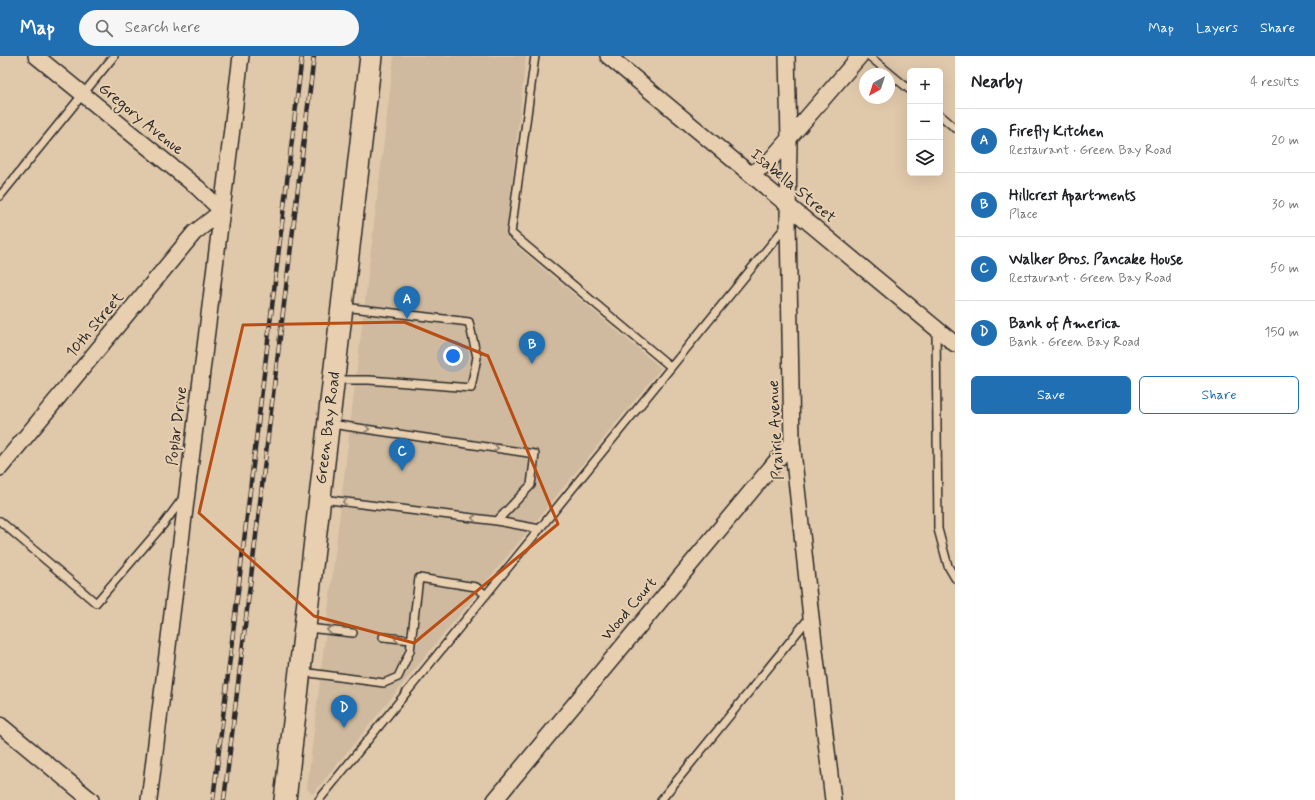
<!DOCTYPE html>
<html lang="en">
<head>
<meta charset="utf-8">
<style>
	:root { --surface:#fff; --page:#f6f6f6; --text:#202124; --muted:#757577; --line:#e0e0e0; --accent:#1f6fb2 }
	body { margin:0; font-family:Mynerve,sans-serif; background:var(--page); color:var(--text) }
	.controls { position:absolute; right:12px; top:12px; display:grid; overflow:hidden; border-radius:6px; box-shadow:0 4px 16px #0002 }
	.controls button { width:36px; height:36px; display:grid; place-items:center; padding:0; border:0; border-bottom:1px solid var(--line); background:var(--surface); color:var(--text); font:20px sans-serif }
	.compass { position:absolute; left:859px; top:12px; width:36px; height:36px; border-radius:50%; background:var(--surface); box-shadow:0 4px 16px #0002; rotate:219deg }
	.you { position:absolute; left:453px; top:300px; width:14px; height:14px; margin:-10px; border:3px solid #fff; border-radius:50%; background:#1a73e8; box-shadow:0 0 0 6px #1a73e833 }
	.badge { display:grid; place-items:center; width:26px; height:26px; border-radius:50%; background:var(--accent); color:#fff; font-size:13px; font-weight:700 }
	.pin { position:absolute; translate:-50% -33px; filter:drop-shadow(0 1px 2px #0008) }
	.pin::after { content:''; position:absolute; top:21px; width:14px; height:12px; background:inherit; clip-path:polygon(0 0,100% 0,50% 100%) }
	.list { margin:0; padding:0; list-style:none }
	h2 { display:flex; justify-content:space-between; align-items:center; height:52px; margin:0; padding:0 16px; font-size:17px }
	h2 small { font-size:13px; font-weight:400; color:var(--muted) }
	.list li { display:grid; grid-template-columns:26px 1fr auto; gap:12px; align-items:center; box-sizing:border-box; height:64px; padding:0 16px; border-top:1px solid var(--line) }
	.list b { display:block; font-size:15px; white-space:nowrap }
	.list p { margin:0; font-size:13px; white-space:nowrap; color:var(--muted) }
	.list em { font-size:13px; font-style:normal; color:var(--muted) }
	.actions { display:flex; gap:8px; padding:12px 16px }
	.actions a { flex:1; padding:9px 0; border:1px solid var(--accent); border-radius:6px; text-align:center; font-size:14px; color:var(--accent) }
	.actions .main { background:var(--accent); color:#fff }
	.icon { flex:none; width:22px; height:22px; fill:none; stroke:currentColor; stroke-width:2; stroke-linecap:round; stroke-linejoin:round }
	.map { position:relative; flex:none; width:955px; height:744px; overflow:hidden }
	header { display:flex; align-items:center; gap:24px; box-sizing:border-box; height:56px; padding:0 20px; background:var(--accent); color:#fff }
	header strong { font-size:19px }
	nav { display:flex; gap:22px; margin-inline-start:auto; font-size:14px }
	.search { width:280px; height:36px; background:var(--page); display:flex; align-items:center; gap:10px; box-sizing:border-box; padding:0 14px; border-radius:22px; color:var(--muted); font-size:15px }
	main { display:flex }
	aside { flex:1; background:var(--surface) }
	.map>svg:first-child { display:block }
	.built { fill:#cfba9f }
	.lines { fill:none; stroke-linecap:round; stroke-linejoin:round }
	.lane-casing { stroke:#2b2b2b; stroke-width:10 }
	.street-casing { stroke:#2b2b2b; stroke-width:18 }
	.secondary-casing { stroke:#2b2b2b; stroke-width:24 }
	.lane { stroke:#e8cfb0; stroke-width:7 }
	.street { stroke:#e8cfb0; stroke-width:15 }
	.secondary { stroke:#e8cfb0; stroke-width:21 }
	.rail-casing { stroke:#2b2b2b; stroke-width:4.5 }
	.rail { stroke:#e8cfb0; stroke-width:3; stroke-dasharray:9; stroke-linecap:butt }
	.oneway { stroke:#8a7d6e }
	.marked { fill:none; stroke:#b94e14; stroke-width:3; stroke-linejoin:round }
	.labels { text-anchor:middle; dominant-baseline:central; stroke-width:4; stroke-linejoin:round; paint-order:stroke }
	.street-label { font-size:16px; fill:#2b2b2b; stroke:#e8cfb0 }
</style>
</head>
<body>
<header>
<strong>Map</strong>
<div class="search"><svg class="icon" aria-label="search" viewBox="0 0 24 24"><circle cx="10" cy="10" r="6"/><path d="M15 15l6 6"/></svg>Search here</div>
<nav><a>Map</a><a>Layers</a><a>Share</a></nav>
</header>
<main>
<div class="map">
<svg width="955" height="744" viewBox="0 0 955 744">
	<rect width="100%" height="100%" fill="#e0c8ab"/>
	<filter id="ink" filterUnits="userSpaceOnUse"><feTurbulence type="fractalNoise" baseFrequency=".025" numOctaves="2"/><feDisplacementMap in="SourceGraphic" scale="8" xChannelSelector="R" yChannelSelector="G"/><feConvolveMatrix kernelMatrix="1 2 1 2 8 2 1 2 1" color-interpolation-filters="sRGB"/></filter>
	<g filter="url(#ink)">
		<path class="built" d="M394,0H526L506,181L661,312L313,738L307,733Z"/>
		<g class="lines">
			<g class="lane-casing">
				<path id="lane" d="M535,0L511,177L671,311
					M869,0L910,34
					M940,59L955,72
					M0,140L114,0
					M936,274L938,473L948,510L955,522
					M336,324H369L471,332L477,301L469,266L344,251
					M322,443L497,465L531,429L535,398L331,368
					M0,465L96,547L163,469L183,442
					M497,465L540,473
					M308,572L353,577
					M383,581L411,584
					M302,616L384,627L398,621L410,595L419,522L476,531L486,539
					M319,744L786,170
					M661,744L809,562"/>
			</g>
			<g class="street-casing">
				<path id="street" d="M608,0L955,288
					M787,0L789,82L788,166L792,386L811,561L833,744
					M748,116H754L767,108L860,0
					M0,412L194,177L222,155L198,132L36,0
					M0,669L91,744
					M149,744L241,0
					M495,744L792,386"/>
			</g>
			<g class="secondary-casing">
				<path id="secondary" d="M285,744L371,0"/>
			</g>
			<use href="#lane" class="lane"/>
			<use href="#street" class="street"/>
			<use href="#secondary" class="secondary"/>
			<g class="rail-casing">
				<path id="rail" d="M213,744L302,0
					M224,744L314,0"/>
			</g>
			<use href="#rail" class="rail"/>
		</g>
		<defs><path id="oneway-chevron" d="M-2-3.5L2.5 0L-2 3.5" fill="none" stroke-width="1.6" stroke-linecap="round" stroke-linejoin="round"/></defs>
		<g class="oneway">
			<use href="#oneway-chevron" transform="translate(367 373) rotate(8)"/>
			<use href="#oneway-chevron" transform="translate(496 392) rotate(8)"/>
			<use href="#oneway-chevron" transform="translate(345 446) rotate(-173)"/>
			<use href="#oneway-chevron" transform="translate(474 462) rotate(-173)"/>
			<use href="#oneway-chevron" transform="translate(329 574) rotate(-174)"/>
			<use href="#oneway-chevron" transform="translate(397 583) rotate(-173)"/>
		</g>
	</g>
	<path class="marked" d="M404,266L488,300L558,468L414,587L314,560L199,457L243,269Z"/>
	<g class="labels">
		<g class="street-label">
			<text transform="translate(141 63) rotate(39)">Gregory Avenue</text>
			<text transform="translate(793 130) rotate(40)">Isabella Street</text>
			<text transform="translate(95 269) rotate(-50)">10th Street</text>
			<text transform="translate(177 370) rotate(-83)">Poplar Drive</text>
			<text transform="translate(328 372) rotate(-83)">Green Bay Road</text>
			<text transform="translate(776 374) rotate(-93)">Prairie Avenue</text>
			<text transform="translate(629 553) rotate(-50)">Wood Court</text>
		</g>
	</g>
</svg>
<div class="controls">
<button>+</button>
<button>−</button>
<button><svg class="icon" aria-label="layers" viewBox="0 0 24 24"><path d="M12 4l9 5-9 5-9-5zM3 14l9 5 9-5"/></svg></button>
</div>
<svg class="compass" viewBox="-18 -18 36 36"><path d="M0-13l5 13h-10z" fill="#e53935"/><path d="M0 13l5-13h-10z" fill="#757577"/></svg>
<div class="you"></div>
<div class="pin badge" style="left:407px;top:263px">A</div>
<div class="pin badge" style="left:532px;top:308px">B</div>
<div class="pin badge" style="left:402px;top:415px">C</div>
<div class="pin badge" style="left:344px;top:672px">D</div>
</div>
<aside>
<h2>Nearby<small>4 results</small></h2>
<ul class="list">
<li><span class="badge">A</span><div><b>Firefly Kitchen</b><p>Restaurant · Green Bay Road</p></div><em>20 m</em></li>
<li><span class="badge">B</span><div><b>Hillcrest Apartments</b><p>Place</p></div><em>30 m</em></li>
<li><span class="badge">C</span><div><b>Walker Bros. Pancake House</b><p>Restaurant · Green Bay Road</p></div><em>50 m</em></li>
<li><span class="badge">D</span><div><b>Bank of America</b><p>Bank · Green Bay Road</p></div><em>150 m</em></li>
</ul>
<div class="actions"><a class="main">Save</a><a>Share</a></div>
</aside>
</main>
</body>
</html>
